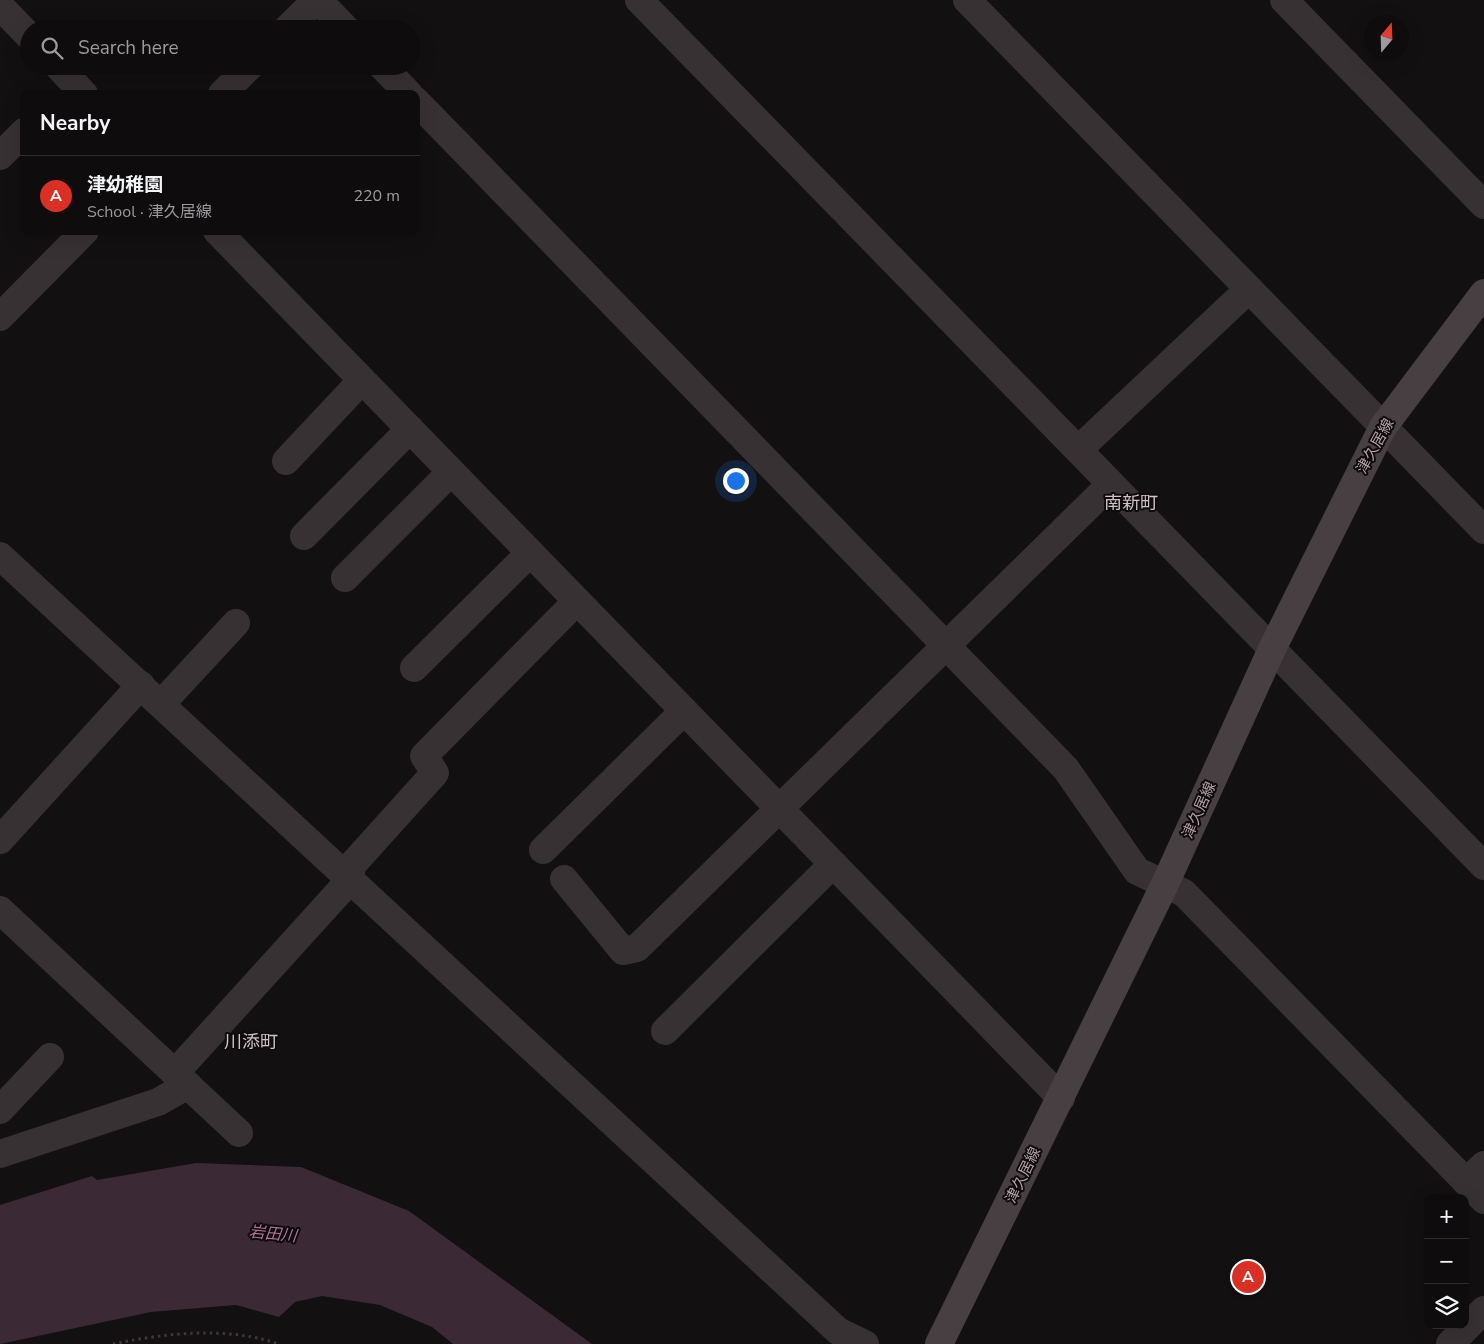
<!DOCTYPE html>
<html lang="en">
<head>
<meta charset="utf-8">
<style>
  :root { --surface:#0e0c0d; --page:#1c1a1b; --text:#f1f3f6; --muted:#9b9b9d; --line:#2e2c2e; --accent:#d93025 }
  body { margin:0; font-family:"Nunito Sans","Noto Sans JP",sans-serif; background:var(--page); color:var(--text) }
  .controls { position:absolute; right:15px; bottom:15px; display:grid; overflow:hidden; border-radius:10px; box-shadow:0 5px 20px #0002 }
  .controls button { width:45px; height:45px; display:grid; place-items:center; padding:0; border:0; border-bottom:1px solid var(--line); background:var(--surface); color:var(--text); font:25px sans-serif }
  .compass { position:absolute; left:1364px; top:15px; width:45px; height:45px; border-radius:50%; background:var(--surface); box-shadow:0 5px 20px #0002; rotate:19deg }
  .you { position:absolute; left:735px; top:480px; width:18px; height:18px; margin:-12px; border:4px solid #fff; border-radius:50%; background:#1a73e8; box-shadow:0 0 0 8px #1a73e833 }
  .badge { display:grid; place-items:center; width:32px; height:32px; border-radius:50%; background:var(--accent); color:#fff; font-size:16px; font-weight:700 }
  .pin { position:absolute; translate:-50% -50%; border:2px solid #fff; box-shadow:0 1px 5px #0006 }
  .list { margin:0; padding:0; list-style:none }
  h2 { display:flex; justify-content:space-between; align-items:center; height:65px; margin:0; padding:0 20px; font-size:21px }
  h2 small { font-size:16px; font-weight:400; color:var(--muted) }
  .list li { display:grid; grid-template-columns:32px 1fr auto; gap:15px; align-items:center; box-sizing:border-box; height:80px; padding:0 20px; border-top:1px solid var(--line) }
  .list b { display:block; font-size:19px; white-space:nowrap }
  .list p { margin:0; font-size:16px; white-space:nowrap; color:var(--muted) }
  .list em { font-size:16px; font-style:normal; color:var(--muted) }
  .icon { flex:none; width:28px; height:28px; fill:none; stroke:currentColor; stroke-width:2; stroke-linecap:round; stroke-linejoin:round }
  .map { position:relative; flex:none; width:1484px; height:1344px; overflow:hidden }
  .search { position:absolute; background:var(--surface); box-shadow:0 5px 20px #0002; left:20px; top:20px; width:400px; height:55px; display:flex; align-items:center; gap:12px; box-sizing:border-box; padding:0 18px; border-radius:28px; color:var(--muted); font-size:19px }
  .panel { position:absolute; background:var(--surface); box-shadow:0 5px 20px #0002; left:20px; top:90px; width:400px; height:145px; border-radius:10px }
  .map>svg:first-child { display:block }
</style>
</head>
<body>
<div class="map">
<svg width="1484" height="1344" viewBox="0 0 1484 1344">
  <rect width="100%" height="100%" fill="#121011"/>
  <path fill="#3c2936" d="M196 1163 301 1167 409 1211 592 1344H453L432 1327 380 1305 322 1296 295 1302 279 1317 236 1305 151 1312 0 1344V1205L92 1176 97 1180Z"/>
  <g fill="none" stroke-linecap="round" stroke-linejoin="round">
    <path stroke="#3f373a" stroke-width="3" stroke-dasharray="2.5 4" stroke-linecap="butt" d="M113 1344C166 1333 226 1326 279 1344"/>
    <g stroke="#383133" stroke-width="28">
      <path d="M318 0 346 29"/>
      <path d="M639 0 1484 866"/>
      <path d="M967 0 1484 530"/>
      <path d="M1284 0 1484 205"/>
      <path d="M0 6 29 36"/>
      <path d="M287 29 316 0"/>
      <path d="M58 66 84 94"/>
      <path d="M382 66 409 94"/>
      <path d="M222 94 250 66"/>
      <path d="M416 101 1066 769 1137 871 1184 893 1484 1200"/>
      <path d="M0 156 24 132"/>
      <path d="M217 231 1061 1098"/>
      <path d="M0 317 85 231"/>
      <path d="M1078 450 1249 289"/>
      <path d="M286 461 362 380"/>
      <path d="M304 536 410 429"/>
      <path d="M0 556 838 1331 865 1344"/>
      <path d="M345 578 451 472"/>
      <path d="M414 668 530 553"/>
      <path d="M161 704 236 623"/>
      <path d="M0 840 141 685"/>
      <path d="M543 850 684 711"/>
      <path d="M564 879 623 951 637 948 1111 484"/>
      <path d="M0 910 239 1133"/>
      <path d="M665 1031 833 864"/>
      <path d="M175 1073 350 880 352 865 435 773 424 756 577 601"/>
      <path d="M0 1110 50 1057"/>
      <path d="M0 1154 158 1102 188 1085"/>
      <path d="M1466 1182 1484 1165"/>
      <path d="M1450 1344 1484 1310"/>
    </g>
    <path stroke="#483f42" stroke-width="28" d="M939 1344 1165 884 1272 649 1383 427 1484 293"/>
  </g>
  <g text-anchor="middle" stroke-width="4" stroke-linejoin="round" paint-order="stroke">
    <g font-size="15" fill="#b5a0a9" stroke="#0d0b0c">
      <text transform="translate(1375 446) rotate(-61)" y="5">津久居線</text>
      <text transform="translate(1199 810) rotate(-66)" y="5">津久居線</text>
      <text transform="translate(1023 1175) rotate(-64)" y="5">津久居線</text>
    </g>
    <g font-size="16" font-style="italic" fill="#b4729e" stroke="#0d0b0c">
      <text transform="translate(273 1233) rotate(6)" y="6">岩田川</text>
    </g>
    <g font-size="18" fill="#d0c1c7" stroke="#0d0b0c">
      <text x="1131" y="509">南新町</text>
      <text x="251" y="1048">川添町</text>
    </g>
  </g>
</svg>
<div class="controls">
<button>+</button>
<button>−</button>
<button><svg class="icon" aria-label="layers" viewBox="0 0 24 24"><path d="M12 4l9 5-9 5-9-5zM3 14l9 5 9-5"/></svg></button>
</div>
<svg class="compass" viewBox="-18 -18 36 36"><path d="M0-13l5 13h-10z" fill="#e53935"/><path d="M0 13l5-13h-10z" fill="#9b9b9d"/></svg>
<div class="you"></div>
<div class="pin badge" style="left:1248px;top:1277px">A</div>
<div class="search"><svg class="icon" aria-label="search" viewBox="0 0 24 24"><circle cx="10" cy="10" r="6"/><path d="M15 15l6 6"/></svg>Search here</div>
<section class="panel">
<h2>Nearby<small></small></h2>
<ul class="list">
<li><span class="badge">A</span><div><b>津幼稚園</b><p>School · 津久居線</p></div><em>220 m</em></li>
</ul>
</section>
</div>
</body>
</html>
